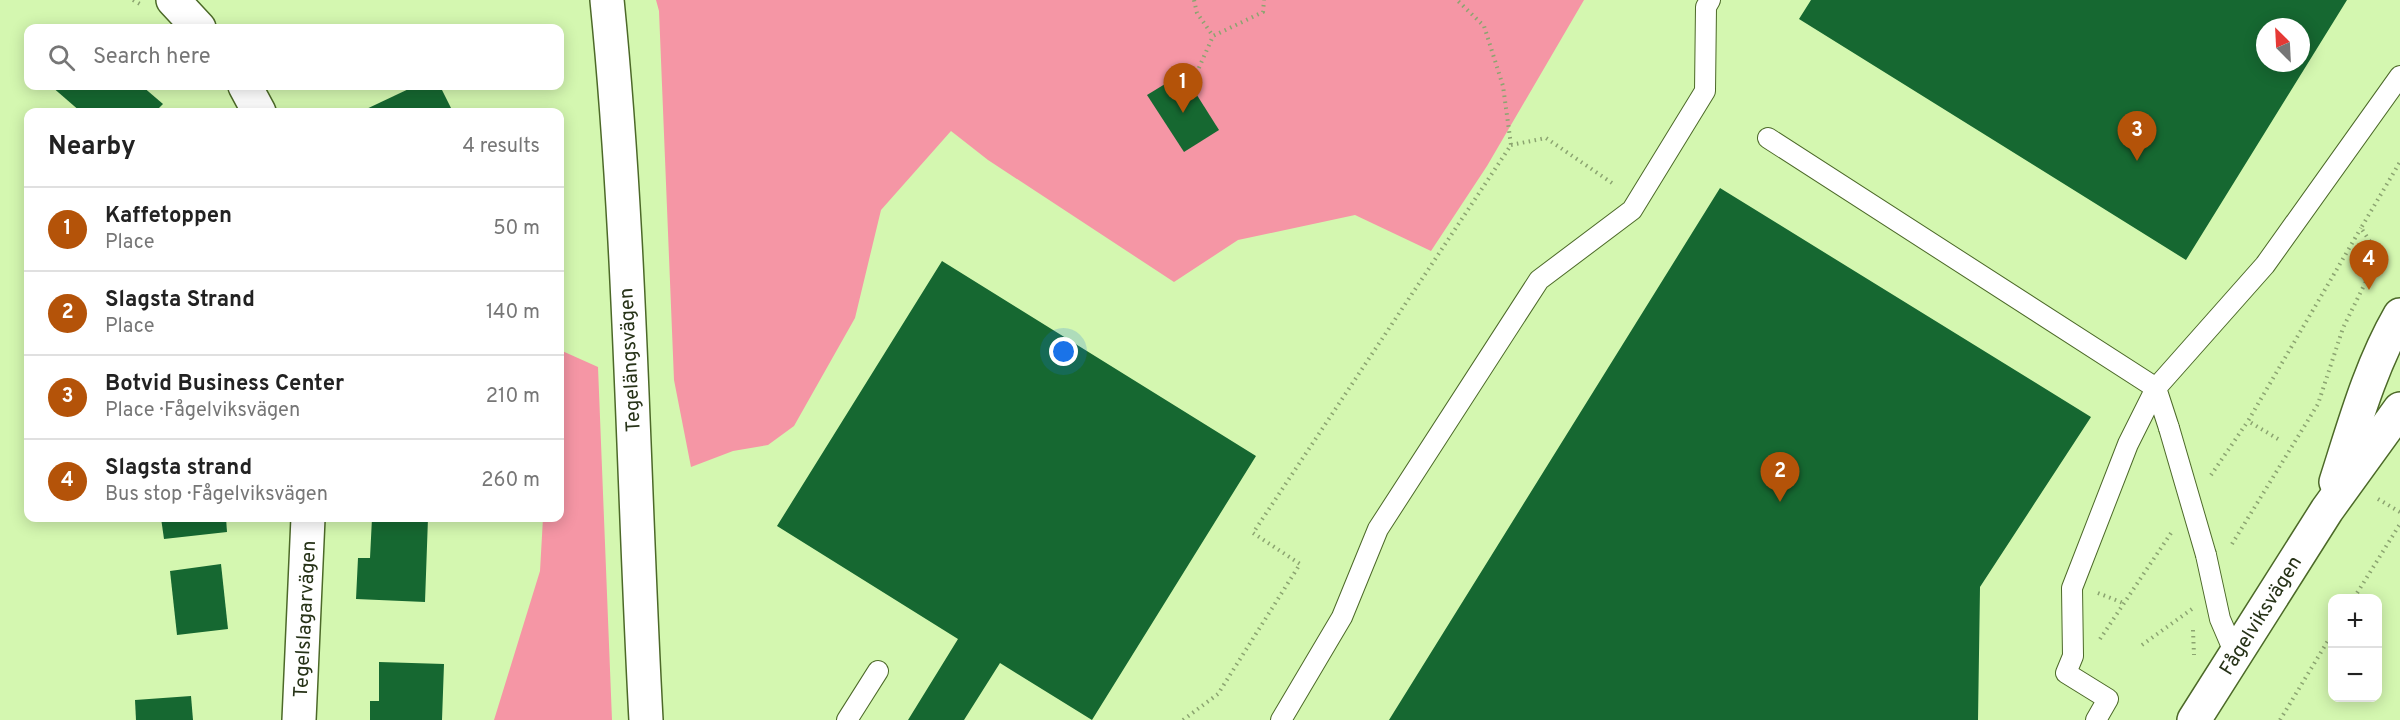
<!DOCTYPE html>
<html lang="en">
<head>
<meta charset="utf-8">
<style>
  :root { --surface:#fff; --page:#f6f6f6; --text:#222; --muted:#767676; --line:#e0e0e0; --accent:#b45309 }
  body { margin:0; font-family:Overpass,sans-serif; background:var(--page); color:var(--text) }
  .controls { position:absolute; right:18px; bottom:18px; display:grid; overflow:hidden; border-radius:12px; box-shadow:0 3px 15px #0003 }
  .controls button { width:54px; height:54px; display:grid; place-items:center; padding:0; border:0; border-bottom:2px solid var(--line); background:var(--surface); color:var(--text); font:30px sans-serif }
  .compass { position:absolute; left:2256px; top:18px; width:54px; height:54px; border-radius:50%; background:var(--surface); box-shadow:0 3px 15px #0003; rotate:336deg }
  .you { position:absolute; left:1064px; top:352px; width:21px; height:21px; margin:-15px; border:4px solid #fff; border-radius:50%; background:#1a73e8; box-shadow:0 0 0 9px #1a73e833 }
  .badge { display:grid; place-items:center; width:39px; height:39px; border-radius:50%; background:var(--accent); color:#fff; font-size:20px; font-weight:700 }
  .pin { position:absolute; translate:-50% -50px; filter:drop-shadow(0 2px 3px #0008) }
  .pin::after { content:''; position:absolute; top:32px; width:21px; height:18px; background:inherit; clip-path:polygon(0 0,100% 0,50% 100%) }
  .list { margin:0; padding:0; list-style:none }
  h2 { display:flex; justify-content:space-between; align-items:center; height:78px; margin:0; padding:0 24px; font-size:26px }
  h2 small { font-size:20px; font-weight:400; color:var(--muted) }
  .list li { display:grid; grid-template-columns:39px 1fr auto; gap:18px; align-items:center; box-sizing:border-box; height:84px; padding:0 24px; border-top:2px solid var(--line) }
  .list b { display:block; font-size:22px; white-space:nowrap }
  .list p { margin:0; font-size:20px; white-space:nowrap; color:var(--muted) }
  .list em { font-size:20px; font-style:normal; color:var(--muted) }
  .icon { flex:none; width:33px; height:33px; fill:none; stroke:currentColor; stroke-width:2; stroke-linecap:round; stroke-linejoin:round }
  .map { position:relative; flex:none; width:2400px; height:720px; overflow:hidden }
  .search { position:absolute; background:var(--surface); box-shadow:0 3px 15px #0003; left:24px; top:24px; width:540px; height:66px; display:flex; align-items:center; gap:15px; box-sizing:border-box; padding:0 21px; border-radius:12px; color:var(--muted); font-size:22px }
  .panel { position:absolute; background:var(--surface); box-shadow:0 3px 15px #0003; left:24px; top:108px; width:540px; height:414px; border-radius:12px }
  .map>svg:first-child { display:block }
</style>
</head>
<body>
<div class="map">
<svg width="2400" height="720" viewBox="0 0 2400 720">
  <rect width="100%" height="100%" fill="#d4f7b0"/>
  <g fill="#f596a5">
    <path d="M656 0H1584L1487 166 1431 251 1355 215 1238 240 1174 282 988 160 951 131 881 210 855 318 794 426 768 445 733 451 691 467 674 380 659 11Z"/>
    <path d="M560 350 598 367 612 720H494L540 571 543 518H560Z"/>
  </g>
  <g fill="#166831" fill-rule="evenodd">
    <path d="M1811 0H2347L2186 260 1799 19ZM2265 27H2301V63H2265Z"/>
    <path d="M1183 73 1219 130 1184 152 1147 95Z"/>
    <path d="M51 86H142L163 104 155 112H81Z"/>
    <path d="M415 86H440L453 112H360Z"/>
    <path d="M1720 188 2091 417 1980 587 1978 720H1389Z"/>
    <path d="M942 261 1256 456 1092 720 1000 663 964 720H908L958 639 777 526Z"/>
    <path d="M161 518H226L227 532 164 539Z"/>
    <path d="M372 518H428L425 602 356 599 358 558H370Z"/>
    <path d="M221 564 228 629 177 635 170 571Z"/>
    <path d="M379 662 444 664 442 720H370V701H379Z"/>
    <path d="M191 696 193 720H136L135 700Z"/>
  </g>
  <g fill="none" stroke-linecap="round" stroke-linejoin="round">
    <defs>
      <g id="service">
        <path d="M1768 138 2156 388 2128 444 2072 588 2073 656 2066 673 2108 699 2096 720"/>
        <path d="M2169 428 2156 388 2265 265 2400 76"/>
        <path d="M2206 555 2220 619 2235 654"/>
        <path d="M847 720 878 671"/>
        <path d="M1281 720 1342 617 1378 529 1539 280 1632 210 1705 91 1706 7 1710 0"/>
      </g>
      <g id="minor">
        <path d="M173 0 199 28"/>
        <path d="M607 0C631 239 633 480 646 720"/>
        <path d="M245 86 259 112"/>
        <path d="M299 720 308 518"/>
      </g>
      <g id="secondary">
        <path d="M2336 482C2354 426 2370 367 2400 315"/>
        <path d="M2194 720 2327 510 2400 409"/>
      </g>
    </defs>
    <use href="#service" stroke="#4c6928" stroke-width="22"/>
    <use href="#minor" stroke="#4c6928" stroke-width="36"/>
    <use href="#secondary" stroke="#4c6928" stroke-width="36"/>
    <g stroke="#8ba470" stroke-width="4" stroke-dasharray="1.5 4.5" stroke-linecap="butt">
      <path d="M133 0 140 4"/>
      <path d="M1194 0 1197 13 1213 36"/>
      <path d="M1194 79 1213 36 1263 12 1264 0"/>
      <path d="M1511 145 1546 138 1615 185"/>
      <path d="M2278 439 2248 421 2361 228"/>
      <path d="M2211 475 2248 421"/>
      <path d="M2378 499 2400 512"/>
      <path d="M2232 544 2318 404 2343 328 2379 255 2361 228 2400 162"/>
      <path d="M2098 593 2123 603"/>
      <path d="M2354 598 2400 524"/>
      <path d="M2193 630 2194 655"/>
      <path d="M2100 639 2171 533"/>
      <path d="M2142 645 2192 609"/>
      <path d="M1183 720 1218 694 1300 564 1253 533 1511 145 1503 86 1484 26 1457 0"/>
      <path d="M2280 720 2332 634"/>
    </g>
    <use href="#service" stroke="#fff" stroke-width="20"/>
    <use href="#minor" stroke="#fff" stroke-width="33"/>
    <use href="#secondary" stroke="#fff" stroke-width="33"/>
    <defs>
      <path id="service-bridge" d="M2169 428 2206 555"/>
    </defs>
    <use href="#service-bridge" stroke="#4c6928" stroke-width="22" stroke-linecap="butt"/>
    <use href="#service-bridge" stroke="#fff" stroke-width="20"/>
  </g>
  <g text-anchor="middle" stroke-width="6" stroke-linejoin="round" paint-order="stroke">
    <g font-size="20" fill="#263217" stroke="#fff">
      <text transform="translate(629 360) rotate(-93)" y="7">Tegelängsvägen</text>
      <text transform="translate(2260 615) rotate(-58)" y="7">Fågelviksvägen</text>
      <text transform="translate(304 619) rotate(-87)" y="7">Tegelslagarvägen</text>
    </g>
  </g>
</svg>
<div class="controls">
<button>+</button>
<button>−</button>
</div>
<svg class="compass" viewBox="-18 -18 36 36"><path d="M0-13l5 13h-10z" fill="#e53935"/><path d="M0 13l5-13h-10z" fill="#767676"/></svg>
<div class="you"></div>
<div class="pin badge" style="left:1183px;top:113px">1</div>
<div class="pin badge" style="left:1780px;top:502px">2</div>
<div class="pin badge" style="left:2137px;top:161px">3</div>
<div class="pin badge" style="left:2369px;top:290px">4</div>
<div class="search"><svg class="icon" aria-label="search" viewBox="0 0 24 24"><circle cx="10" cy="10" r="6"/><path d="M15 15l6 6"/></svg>Search here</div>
<section class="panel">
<h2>Nearby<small>4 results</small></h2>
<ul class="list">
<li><span class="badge">1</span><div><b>Kaffetoppen</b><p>Place</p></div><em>50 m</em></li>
<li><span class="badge">2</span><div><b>Slagsta Strand</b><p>Place</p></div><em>140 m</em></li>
<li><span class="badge">3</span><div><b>Botvid Business Center</b><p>Place · Fågelviksvägen</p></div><em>210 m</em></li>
<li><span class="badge">4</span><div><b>Slagsta strand</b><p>Bus stop · Fågelviksvägen</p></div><em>260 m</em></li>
</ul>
</section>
</div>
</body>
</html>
